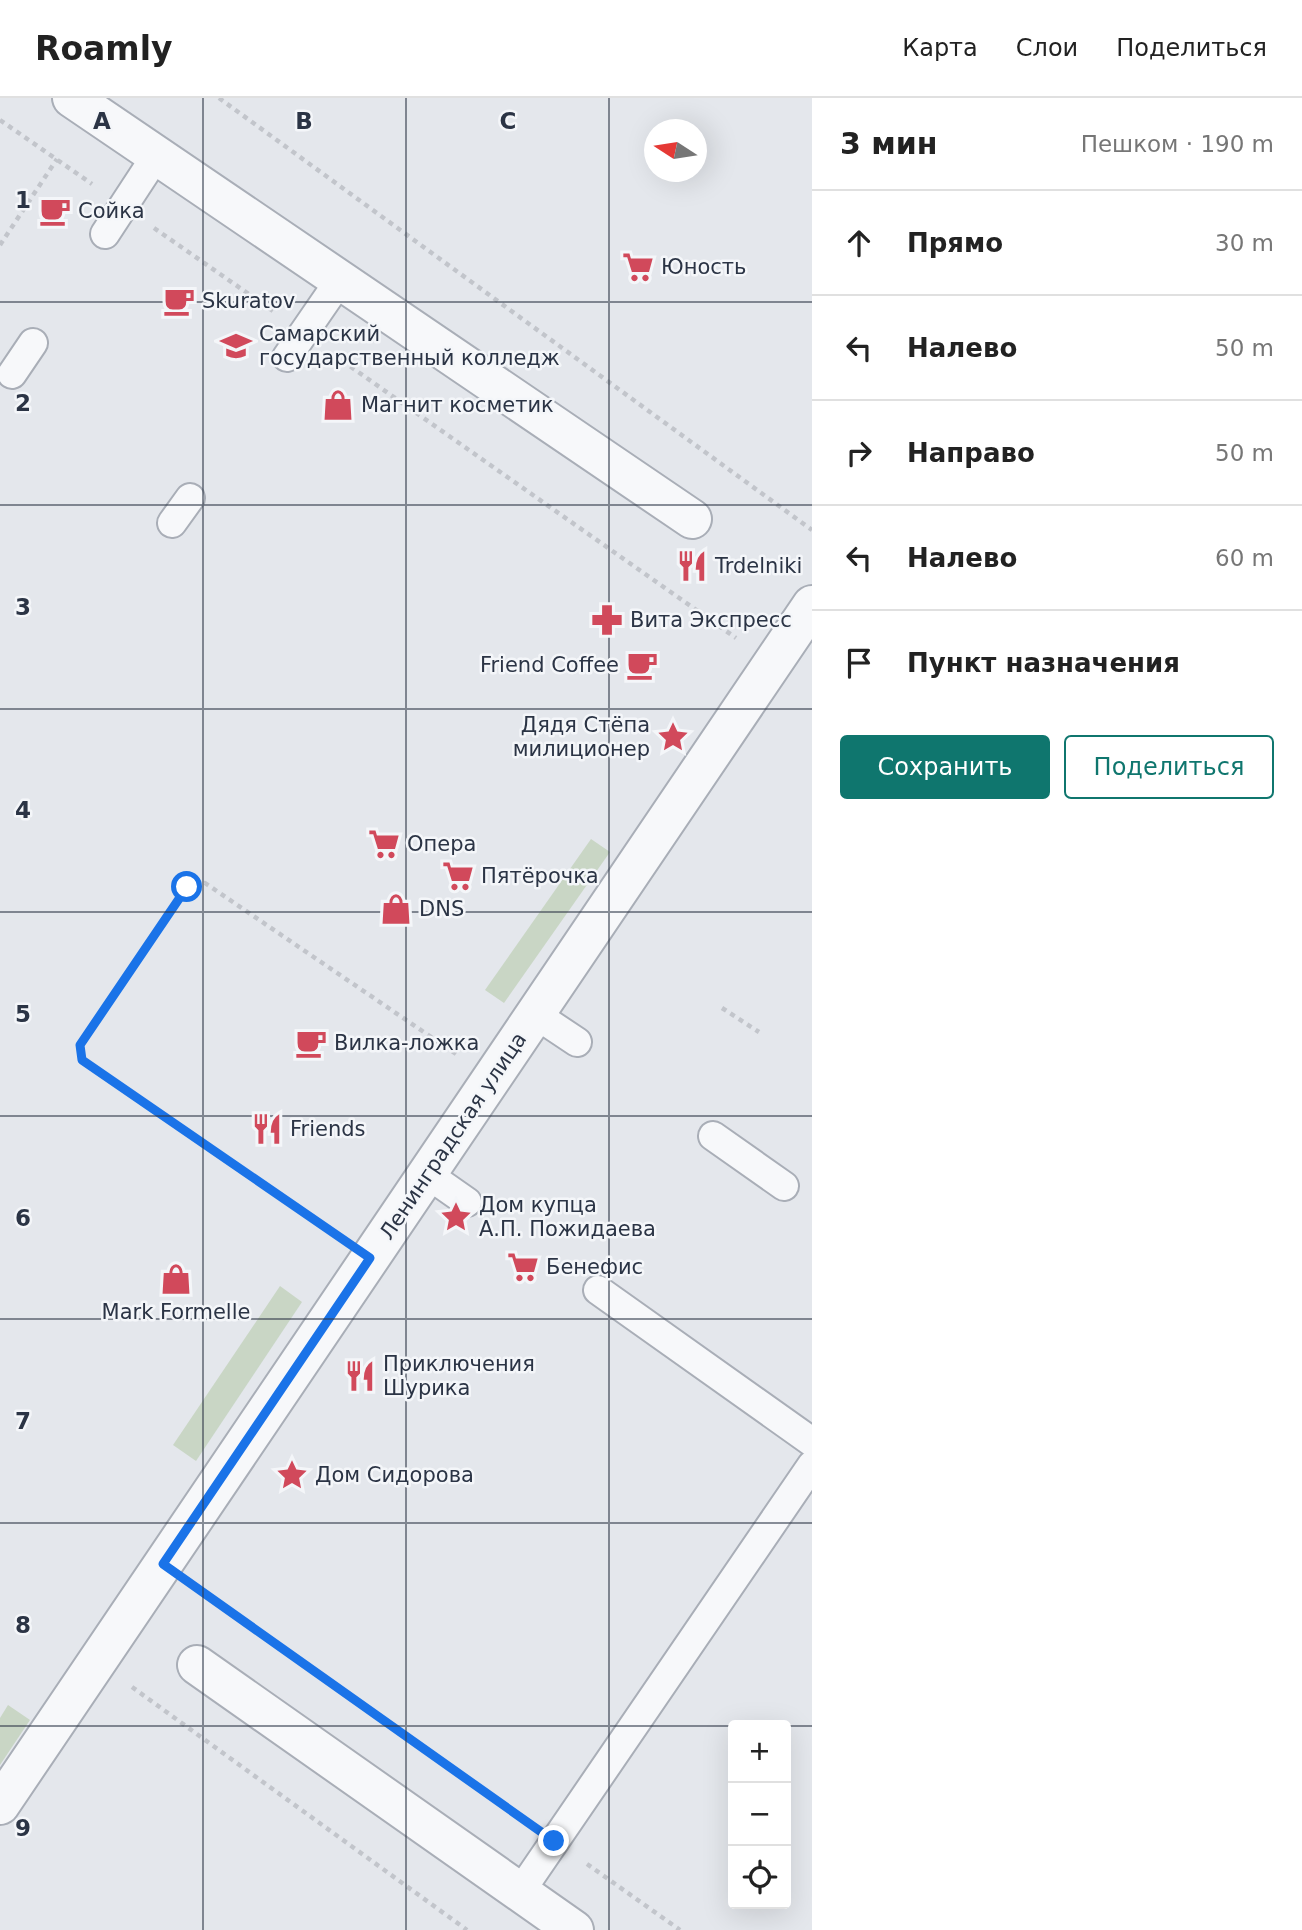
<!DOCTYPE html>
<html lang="ru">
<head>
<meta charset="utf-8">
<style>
  :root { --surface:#fff; --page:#f6f6f6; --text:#222; --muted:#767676; --line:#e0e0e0; --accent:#0f766e }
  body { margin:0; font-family:"DejaVu Sans",sans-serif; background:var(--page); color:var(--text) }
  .controls { position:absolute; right:21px; bottom:21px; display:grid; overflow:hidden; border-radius:7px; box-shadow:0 7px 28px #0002 }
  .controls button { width:63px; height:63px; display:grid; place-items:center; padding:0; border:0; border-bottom:2px solid var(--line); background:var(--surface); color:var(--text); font:35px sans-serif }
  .compass { position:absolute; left:644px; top:21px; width:63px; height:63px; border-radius:50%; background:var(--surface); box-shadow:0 7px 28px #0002; rotate:282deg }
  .stop { position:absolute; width:21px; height:21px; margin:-16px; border:5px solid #1a73e8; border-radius:50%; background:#fff }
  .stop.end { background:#1a73e8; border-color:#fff; box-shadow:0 2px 7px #0008 }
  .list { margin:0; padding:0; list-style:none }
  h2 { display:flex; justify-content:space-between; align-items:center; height:91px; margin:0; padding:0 28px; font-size:30px }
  h2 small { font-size:23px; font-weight:400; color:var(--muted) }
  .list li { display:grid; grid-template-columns:46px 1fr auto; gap:21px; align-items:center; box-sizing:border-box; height:105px; padding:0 28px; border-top:2px solid var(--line) }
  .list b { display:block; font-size:26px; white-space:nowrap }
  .list em { font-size:23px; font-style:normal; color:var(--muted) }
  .actions { display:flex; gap:14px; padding:21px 28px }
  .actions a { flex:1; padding:16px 0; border:2px solid var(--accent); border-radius:7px; text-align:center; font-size:24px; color:var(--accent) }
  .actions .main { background:var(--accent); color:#fff }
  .icon { flex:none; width:38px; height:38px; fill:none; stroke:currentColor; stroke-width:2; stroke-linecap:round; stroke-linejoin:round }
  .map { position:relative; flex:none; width:812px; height:1832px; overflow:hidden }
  header { display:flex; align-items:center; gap:42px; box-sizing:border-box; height:98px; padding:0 35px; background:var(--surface); border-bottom:2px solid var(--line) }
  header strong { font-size:33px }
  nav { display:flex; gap:38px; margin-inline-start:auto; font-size:24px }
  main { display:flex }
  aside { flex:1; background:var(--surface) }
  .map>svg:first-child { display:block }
</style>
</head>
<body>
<header>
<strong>Roamly</strong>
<nav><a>Карта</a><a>Слои</a><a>Поделиться</a></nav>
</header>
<main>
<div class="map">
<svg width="812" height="1832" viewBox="0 0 812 1832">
  <rect width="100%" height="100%" fill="#e4e7ec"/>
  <g fill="#c9d6c5">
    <path d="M591 741 610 754 504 905 485 892Z"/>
    <path d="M280 1188 302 1204 196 1363 173 1347Z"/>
    <path d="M8 1607 30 1622 0 1667V1620Z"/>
  </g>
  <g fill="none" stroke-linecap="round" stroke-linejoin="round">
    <defs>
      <g id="service">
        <path d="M105 136 156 58"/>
        <path d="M287 259 340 182"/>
        <path d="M12 276 33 245"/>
        <path d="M172 425 190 400"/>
        <path d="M535 916 577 944"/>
        <path d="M713 1038 784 1088"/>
        <path d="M427 1076 467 1104"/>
        <path d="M598 1192 812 1344"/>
        <path d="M520 1794 812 1367"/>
      </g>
      <path id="pedestrian" d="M0 1707 812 507"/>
      <g id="minor">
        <path d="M72 0 692 421"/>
        <path d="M197 1567 574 1832"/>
      </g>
    </defs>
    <use href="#service" stroke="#a9aeb7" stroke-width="32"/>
    <use href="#pedestrian" stroke="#a9aeb7" stroke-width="42"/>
    <use href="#minor" stroke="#a9aeb7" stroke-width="42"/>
    <g stroke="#c2c5cb" stroke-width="4.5" stroke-dasharray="5 5" stroke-linecap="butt">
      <path d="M219 0 812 432"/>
      <path d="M0 22 92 86"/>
      <path d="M154 130 273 213"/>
      <path d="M0 147 57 61"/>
      <path d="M334 257 736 540"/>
      <path d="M722 910 759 934"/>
      <path d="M335 1136 83 962 80 947 187 789 205 785 456 956"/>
      <path d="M198 1491 522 1721"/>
      <path d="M132 1589 467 1832"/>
      <path d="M587 1766 680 1832"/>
    </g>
    <use href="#service" stroke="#f7f8fa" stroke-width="28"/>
    <use href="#pedestrian" stroke="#f7f8fa" stroke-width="38"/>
    <use href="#minor" stroke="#f7f8fa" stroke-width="38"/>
  </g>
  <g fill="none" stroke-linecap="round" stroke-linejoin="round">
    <path stroke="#1a73e8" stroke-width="9" d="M187 789 80 947 82 962 370 1160 163 1466 554 1743"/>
  </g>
  <path fill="none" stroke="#2b3445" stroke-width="2" stroke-opacity="0.55" d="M203 0V1832M406 0V1832M609 0V1832M0 204H812M0 407H812M0 611H812M0 814H812M0 1018H812M0 1221H812M0 1425H812M0 1628H733M786 1628H812"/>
  <defs>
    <symbol id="cafe-bare" viewBox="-9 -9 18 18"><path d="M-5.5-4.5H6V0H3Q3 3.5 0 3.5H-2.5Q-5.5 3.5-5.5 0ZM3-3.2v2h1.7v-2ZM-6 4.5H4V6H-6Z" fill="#d1495b" stroke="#f4f6f9" stroke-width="2.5" paint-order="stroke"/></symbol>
    <symbol id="supermarket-bare" viewBox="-9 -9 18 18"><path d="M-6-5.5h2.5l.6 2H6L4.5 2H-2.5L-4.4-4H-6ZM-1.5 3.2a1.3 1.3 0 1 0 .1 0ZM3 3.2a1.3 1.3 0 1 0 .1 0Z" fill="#d1495b" stroke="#f4f6f9" stroke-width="2.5" paint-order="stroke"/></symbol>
    <symbol id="university-bare" viewBox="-9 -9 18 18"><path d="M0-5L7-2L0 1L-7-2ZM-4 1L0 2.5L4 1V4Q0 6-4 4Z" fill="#d1495b" stroke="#f4f6f9" stroke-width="2.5" paint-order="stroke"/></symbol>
    <symbol id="shop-bare" viewBox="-9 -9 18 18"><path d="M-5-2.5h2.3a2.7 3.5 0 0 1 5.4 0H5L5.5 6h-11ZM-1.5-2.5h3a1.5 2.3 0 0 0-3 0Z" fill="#d1495b" stroke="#f4f6f9" stroke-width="2.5" paint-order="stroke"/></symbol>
    <symbol id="restaurant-bare" viewBox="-9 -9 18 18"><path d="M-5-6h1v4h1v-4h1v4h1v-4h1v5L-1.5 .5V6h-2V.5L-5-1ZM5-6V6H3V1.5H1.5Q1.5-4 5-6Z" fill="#d1495b" stroke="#f4f6f9" stroke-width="2.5" paint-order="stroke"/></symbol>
    <symbol id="pharmacy-bare" viewBox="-9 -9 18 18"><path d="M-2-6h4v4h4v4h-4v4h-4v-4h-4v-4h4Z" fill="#d1495b" stroke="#f4f6f9" stroke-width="2.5" paint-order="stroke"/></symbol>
    <symbol id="sight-bare" viewBox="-9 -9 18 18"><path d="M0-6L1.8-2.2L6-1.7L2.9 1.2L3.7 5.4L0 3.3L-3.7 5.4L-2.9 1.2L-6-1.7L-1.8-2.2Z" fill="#d1495b" stroke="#f4f6f9" stroke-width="2.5" paint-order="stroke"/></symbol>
  </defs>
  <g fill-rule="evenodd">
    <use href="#cafe-bare" x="33" y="91" width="44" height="44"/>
    <use href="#supermarket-bare" x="616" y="147" width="44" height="44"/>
    <use href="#cafe-bare" x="157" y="181" width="44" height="44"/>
    <use href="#university-bare" x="214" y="226" width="44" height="44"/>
    <use href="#shop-bare" x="316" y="285" width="44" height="44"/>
    <use href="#restaurant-bare" x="670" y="446" width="44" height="44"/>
    <use href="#pharmacy-bare" x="585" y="500" width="44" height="44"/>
    <use href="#cafe-bare" x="620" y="545" width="44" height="44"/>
    <use href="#sight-bare" x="651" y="617" width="44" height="44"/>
    <use href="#supermarket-bare" x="362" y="724" width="44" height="44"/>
    <use href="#supermarket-bare" x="436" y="756" width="44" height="44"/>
    <use href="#shop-bare" x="374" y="789" width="44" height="44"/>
    <use href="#cafe-bare" x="289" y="923" width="44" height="44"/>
    <use href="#restaurant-bare" x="245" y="1009" width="44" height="44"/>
    <use href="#sight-bare" x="434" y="1097" width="44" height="44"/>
    <use href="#supermarket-bare" x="501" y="1147" width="44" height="44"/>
    <use href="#shop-bare" x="154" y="1159" width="44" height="44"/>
    <use href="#restaurant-bare" x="338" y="1256" width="44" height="44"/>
    <use href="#sight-bare" x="270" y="1355" width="44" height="44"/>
  </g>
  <g text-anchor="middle" stroke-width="5" stroke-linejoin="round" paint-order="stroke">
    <g font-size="21" fill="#2b3445" stroke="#f4f6f9" text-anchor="start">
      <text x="78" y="120">Сойка</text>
      <text x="661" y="176">Юность</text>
      <text x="202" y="210">Skuratov</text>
      <text x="259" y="243">Самарский<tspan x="259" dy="24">государственный колледж</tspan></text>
      <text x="361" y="314">Магнит косметик</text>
      <text x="715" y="475">Trdelniki</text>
      <text x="630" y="529">Вита Экспресс</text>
      <text x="619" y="574" text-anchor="end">Friend Coffee</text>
      <text x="650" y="634" text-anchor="end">Дядя Стёпа<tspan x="650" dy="24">милиционер</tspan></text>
      <text x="407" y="753">Опера</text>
      <text x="481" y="785">Пятёрочка</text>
      <text x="419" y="818">DNS</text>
      <text x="334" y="952">Вилка-ложка</text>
      <text x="290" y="1038">Friends</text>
      <text x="479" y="1114">Дом купца<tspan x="479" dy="24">А.П. Пожидаева</tspan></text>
      <text x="546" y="1176">Бенефис</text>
      <text x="176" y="1221" text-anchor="middle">Mark Formelle</text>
      <text x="383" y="1273">Приключения<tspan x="383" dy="24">Шурика</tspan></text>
      <text x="315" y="1384">Дом Сидорова</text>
    </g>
    <g font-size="21" fill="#2b3445" stroke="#f4f6f9">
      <text transform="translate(453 1038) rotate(-56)" y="7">Ленинградская улица</text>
    </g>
  </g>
  <g font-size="23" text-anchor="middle" font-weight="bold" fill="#2b3445" stroke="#f4f6f9" stroke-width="5" stroke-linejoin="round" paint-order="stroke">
    <text x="102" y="31">A</text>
    <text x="304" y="31">B</text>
    <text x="508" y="31">C</text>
    <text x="23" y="110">1</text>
    <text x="23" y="313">2</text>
    <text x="23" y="517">3</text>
    <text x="23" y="720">4</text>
    <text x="23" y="924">5</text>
    <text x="23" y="1128">6</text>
    <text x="23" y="1331">7</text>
    <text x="23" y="1535">8</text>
    <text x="23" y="1738">9</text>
  </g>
</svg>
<div class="controls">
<button>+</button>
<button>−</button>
<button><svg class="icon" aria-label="locate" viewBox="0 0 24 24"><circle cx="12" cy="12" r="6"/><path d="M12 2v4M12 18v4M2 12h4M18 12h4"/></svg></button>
</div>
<svg class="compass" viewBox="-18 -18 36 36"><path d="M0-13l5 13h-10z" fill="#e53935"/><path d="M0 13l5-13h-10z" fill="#767676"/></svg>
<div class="stop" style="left:187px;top:789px"></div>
<div class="stop end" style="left:554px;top:1743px"></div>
</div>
<aside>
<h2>3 мин<small>Пешком · 190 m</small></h2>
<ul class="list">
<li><svg class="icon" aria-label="ahead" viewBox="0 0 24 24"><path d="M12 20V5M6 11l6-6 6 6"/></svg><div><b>Прямо</b></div><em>30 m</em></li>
<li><svg class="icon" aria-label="left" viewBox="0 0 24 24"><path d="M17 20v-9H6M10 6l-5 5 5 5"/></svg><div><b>Налево</b></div><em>50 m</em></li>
<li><svg class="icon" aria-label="right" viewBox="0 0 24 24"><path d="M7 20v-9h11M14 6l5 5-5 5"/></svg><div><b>Направо</b></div><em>50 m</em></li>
<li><svg class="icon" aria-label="left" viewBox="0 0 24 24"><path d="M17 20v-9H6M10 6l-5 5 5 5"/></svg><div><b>Налево</b></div><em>60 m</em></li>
<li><svg class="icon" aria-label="arrive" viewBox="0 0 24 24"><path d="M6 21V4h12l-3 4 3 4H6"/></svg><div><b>Пункт назначения</b></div></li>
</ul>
<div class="actions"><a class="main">Сохранить</a><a>Поделиться</a></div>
</aside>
</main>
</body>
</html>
